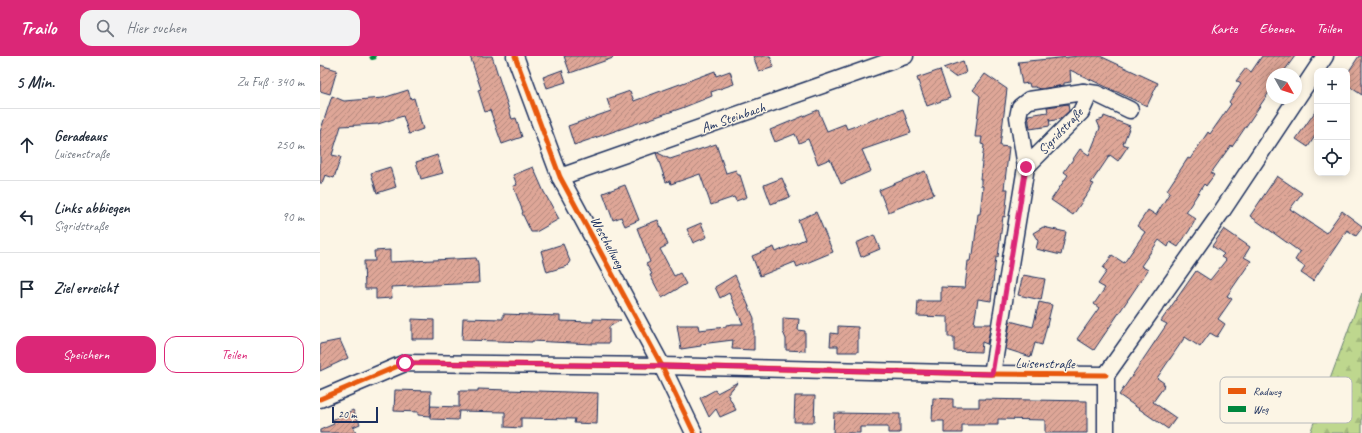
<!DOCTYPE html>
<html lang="de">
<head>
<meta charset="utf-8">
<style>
  :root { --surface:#fff; --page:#f2f2f3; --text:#1f2937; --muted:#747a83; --line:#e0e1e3; --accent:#db2777 }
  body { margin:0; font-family:Caveat,sans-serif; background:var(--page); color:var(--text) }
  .controls { position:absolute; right:12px; top:12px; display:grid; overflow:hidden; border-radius:8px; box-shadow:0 2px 10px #0003 }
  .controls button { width:36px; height:36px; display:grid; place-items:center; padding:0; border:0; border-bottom:1px solid var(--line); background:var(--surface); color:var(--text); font:20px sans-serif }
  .compass { position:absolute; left:946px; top:12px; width:36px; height:36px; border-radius:50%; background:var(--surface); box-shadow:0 2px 10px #0003; rotate:129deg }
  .scale { position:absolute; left:12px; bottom:10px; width:46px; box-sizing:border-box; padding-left:4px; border:2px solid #1b2f5e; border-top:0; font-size:11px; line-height:14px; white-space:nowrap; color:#1b2f5e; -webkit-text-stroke:3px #fcf5e5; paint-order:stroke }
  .stop { position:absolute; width:12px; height:12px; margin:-9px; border:3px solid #db2777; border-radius:50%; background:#fff }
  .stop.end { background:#db2777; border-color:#fff; box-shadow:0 1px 4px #0008 }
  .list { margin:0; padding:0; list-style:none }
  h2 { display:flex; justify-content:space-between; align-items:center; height:52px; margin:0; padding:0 16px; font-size:17px }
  h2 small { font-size:13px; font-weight:400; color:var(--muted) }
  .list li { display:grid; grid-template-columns:26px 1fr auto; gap:12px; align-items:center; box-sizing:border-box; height:72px; padding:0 16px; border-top:1px solid var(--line) }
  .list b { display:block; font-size:15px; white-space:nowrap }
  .list p { margin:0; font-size:13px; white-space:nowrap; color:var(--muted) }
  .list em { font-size:13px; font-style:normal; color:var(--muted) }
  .actions { display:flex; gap:8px; padding:12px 16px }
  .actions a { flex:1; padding:9px 0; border:1px solid var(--accent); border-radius:12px; text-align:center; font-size:14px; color:var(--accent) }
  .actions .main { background:var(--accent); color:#fff }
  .icon { flex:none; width:22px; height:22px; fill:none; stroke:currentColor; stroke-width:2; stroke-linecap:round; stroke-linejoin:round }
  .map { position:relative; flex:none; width:1042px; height:377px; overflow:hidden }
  header { display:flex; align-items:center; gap:24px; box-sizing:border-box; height:56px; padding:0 20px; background:var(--accent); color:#fff }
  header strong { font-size:19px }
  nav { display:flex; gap:22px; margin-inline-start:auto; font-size:14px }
  .search { width:280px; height:36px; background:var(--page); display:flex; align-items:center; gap:10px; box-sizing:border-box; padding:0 14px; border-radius:12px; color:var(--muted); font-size:15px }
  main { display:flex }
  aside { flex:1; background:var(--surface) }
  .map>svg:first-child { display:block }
</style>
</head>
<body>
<header>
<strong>Trailo</strong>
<div class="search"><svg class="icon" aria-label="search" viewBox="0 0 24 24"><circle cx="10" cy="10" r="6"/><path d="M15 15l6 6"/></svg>Hier suchen</div>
<nav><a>Karte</a><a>Ebenen</a><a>Teilen</a></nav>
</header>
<main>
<aside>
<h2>5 Min.<small>Zu Fuß · 340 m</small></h2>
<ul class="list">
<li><svg class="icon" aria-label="ahead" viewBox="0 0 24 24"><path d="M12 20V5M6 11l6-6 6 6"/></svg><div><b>Geradeaus</b><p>Luisenstraße</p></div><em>250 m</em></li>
<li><svg class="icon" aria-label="left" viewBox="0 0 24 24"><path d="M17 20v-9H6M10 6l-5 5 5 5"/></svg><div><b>Links abbiegen</b><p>Sigridstraße</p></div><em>90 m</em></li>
<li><svg class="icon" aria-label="arrive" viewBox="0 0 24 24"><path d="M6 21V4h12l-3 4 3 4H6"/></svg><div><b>Ziel erreicht</b></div></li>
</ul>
<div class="actions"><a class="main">Speichern</a><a>Teilen</a></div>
</aside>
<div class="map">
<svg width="1042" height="377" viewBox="0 0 1042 377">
  <defs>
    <pattern id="forest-firs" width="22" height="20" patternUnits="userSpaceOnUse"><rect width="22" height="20" fill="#bed78e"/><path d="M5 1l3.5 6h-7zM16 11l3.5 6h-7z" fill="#a3b97d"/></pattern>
    <pattern id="building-hatch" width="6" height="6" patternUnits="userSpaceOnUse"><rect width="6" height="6" fill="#dea697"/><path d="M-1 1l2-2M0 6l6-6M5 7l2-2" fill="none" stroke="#b3887e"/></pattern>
  </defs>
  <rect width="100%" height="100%" fill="#fcf5e5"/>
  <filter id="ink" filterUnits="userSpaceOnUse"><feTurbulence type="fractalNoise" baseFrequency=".025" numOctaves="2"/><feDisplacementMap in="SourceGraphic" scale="8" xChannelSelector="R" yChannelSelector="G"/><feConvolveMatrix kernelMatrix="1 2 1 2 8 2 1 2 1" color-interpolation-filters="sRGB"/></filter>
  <g filter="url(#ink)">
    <path fill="url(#forest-firs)" stroke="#6c8376" d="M1042 237V377H990Z"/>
    <g fill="url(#building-hatch)" stroke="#1b2f5e">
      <path d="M150 0H172L192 63 196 62 202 81 182 88 170 54 165 56 158 34 161 33Z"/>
      <path d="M244 0H292L293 2 250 17Z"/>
      <path d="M433 0H450L454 11 439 16Z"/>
      <path d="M759 0H780L838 27 827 50 750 14 751 26 744 27V29L721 33 715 31H710L709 27 702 28 698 6Z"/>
      <path d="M942 0H975L962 18H952V32L912 91 911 89 891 117 894 119 886 130 884 128 866 156 876 163 869 175 858 191 850 186 848 191 839 184 821 210 828 214 774 294 757 283 779 252 774 248 785 232 778 228 787 215 783 212 792 199 804 207 825 176 817 170 828 154 836 159 850 136 847 134 868 102 870 103 888 76 890 78 911 48 909 46 921 28 916 25 926 12 931 16Z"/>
      <path d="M1039 0H1042V39L1027 29V18Z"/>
      <path d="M643 5 646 17 635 21 623 12Z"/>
      <path d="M0 9 17 14 10 38 0 35Z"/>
      <path d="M242 14 246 26 227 32 223 21Z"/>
      <path d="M620 14 630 42 607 50 597 22Z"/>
      <path d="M395 15 396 20 410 15 414 28 391 36 392 40 362 52 254 89 248 70 291 55 287 43 310 35 314 45Z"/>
      <path d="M665 18 687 33 680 90 689 91 684 133H688L685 161 683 160 678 201H676L671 245 658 243 654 268H671L667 288 662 286 661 296 634 295V281H628V261L597 260 598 245H621V231L645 232 648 205H650L651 199H653L658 158H660L663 130H661V123H660L664 89 661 88 662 81H655L660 40 653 34Z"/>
      <path d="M88 34 91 43 94 42 103 73 89 78 83 60 58 68 21 70 12 99 21 101 14 122 5 119 2 127H0V76L12 40 24 45 63 42Z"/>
      <path d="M748 48 749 55 740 63 730 65 729 62 730 70 710 73 708 59 728 56 727 51Z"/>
      <path d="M583 53 591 77 542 94 551 115 521 128 510 103 498 108 488 83 479 87 475 78 455 86 450 74 498 54 507 75 525 68 527 73Z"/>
      <path d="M997 53V77L988 91 976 83Z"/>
      <path d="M784 60 810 70 803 88 808 90 798 105 790 99 771 127 774 128 753 159 731 144 748 119 744 116 760 93 769 99 780 72 777 65 783 63Z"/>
      <path d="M396 88 406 117 416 114 418 119H420L427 141 416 145 414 141 391 149 380 118 351 128 350 125 346 126 336 97H338L350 103Z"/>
      <path d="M117 99 123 117 101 123 96 106Z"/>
      <path d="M70 111 76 131 57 137 51 117Z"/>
      <path d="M213 111 224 136 239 163 216 176H211L202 157 203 156 193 130 197 129 193 119Z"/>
      <path d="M605 115 614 138 568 156 559 134Z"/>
      <path d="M957 120 982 137 970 153 1006 177 1022 155 1042 170V172L1036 180 1027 174 993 225 981 217 985 211 975 204 980 196 930 160Z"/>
      <path d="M462 122 470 141 451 148 444 129Z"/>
      <path d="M305 129 319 164 305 170 301 161 293 164 283 137Z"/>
      <path d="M496 156 513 196 477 211 475 206 440 220 432 200 454 191 456 196 485 183 478 164Z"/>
      <path d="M338 164 348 189 340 193 354 220 360 217 366 228 342 242 330 219 332 218 326 208 330 206 317 172Z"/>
      <path d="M381 167 387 181 373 187 367 173Z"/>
      <path d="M723 171 746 176 741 199 716 193 718 185 713 177Z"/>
      <path d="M904 173 930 191 924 201 931 205 907 240 912 243 898 263 905 268 897 281 890 277 880 291 865 281 837 322 844 327 843 332 833 346 856 362 848 373 799 339 847 268 841 265 876 215 890 224 906 204 901 201 904 198 892 190Z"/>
      <path d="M554 179 560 193 541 201 536 187Z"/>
      <path d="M243 188 250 205 247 210 227 216 221 195Z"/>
      <path d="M70 194V206L156 202 158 207 159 227 71 231 72 242 56 243V233H45L44 205H55L54 195Z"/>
      <path d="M415 219 434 262V294L412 293 413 284 381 288V290L361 293 357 269H378L379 274 406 271V269L412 268H423L409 237 400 242 395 231Z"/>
      <path d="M703 219 725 223 721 244 698 239Z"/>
      <path d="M719 246 732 249 722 289 715 287 711 301 686 293 690 265 713 271Z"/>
      <path d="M183 258 240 260V265L273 266V263L301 264 289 271V287H272V288L212 285V286L142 284 143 262 183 263Z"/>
      <path d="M463 262 479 263 478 274 485 275V295L466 294V283L463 276Z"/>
      <path d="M92 263 114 264V283H92Z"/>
      <path d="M518 270 538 271V296H518V290H510L511 277 518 278Z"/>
      <path d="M20 284 28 302 0 315V288Z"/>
      <path d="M418 326 407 339H408L416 354 400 361 396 353 389 361 380 342 395 334 397 337Z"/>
      <path d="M158 333 278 337 277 368 254 367 255 363 201 362V372L185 371V356L139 355 138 364 110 363V350L139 351V335H158Z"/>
      <path d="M75 334 111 335 110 360 98 359V356L74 355Z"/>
      <path d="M475 340H495L494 366H474Z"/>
      <path d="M613 342 633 343V351H659V343L767 345V377H725V364L678 363V369H642V377H624V365H612Z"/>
      <path d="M33 354 40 368 33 371 36 377H0V374L14 368 12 364Z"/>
      <path d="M514 357 580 358V377H568V371H540V377H513Z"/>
    </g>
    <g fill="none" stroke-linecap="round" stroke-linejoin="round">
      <defs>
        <g id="minor">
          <path d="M195 0 240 121 342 310 374 377"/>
          <path d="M763 36 777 38 810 54"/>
          <path d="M240 121 585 0"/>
          <path d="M672 318 706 111 761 56 766 45 763 36 709 44 700 51 698 61 706 111"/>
          <path d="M786 319 900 158 1005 0"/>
          <path d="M786 319V377"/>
          <path d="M0 343 85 307 342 310 672 318 786 319"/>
        </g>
      </defs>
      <use href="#minor" stroke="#1b2f5e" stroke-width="19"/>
      <use href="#minor" stroke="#fcf5e5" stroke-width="16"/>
      <path stroke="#00873e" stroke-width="4" stroke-dasharray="8 4" stroke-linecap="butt" d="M51 0 52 2 56 1"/>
      <defs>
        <g id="cycleway">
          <path d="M195 0 240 121 342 310 374 377"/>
          <path d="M0 343 85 307 342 310 672 318 786 319"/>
        </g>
      </defs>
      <use href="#cycleway" stroke="#fcf5e5" stroke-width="8"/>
      <use href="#cycleway" stroke="#e8590c" stroke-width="5"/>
    </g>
  </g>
  <g fill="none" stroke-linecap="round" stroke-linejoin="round" filter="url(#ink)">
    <path stroke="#db2777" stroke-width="5" d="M85 307 342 310 672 318 706 111"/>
  </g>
  <g text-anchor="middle" stroke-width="3" stroke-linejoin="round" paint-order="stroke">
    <g font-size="14" fill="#1b2f5e" stroke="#fcf5e5">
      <text transform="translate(413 61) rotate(-19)" y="5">Am Steinbach</text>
      <text transform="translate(740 75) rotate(-47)" y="5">Sigridstraße</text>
      <text transform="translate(288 186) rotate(62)" y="5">Westhellweg</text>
      <text transform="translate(725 307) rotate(1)" y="5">Luisenstraße</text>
    </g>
  </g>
  <rect x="900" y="321" width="132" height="46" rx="6" fill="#fcf5e5" stroke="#b8babc" stroke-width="1"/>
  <rect x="908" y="332" width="18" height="6" fill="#e8590c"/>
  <rect x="908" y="350" width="18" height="6" fill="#00873e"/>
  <g font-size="11" fill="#1b2f5e">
    <text x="933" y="339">Radweg</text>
    <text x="933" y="357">Weg</text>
  </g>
</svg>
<div class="controls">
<button>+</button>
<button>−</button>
<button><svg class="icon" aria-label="locate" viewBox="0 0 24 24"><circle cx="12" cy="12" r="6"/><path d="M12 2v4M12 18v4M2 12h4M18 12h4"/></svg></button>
</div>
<svg class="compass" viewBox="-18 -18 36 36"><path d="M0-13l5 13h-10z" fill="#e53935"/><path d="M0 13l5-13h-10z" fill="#747a83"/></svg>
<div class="scale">20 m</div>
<div class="stop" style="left:85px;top:307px"></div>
<div class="stop end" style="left:706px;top:111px"></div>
</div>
</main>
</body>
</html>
